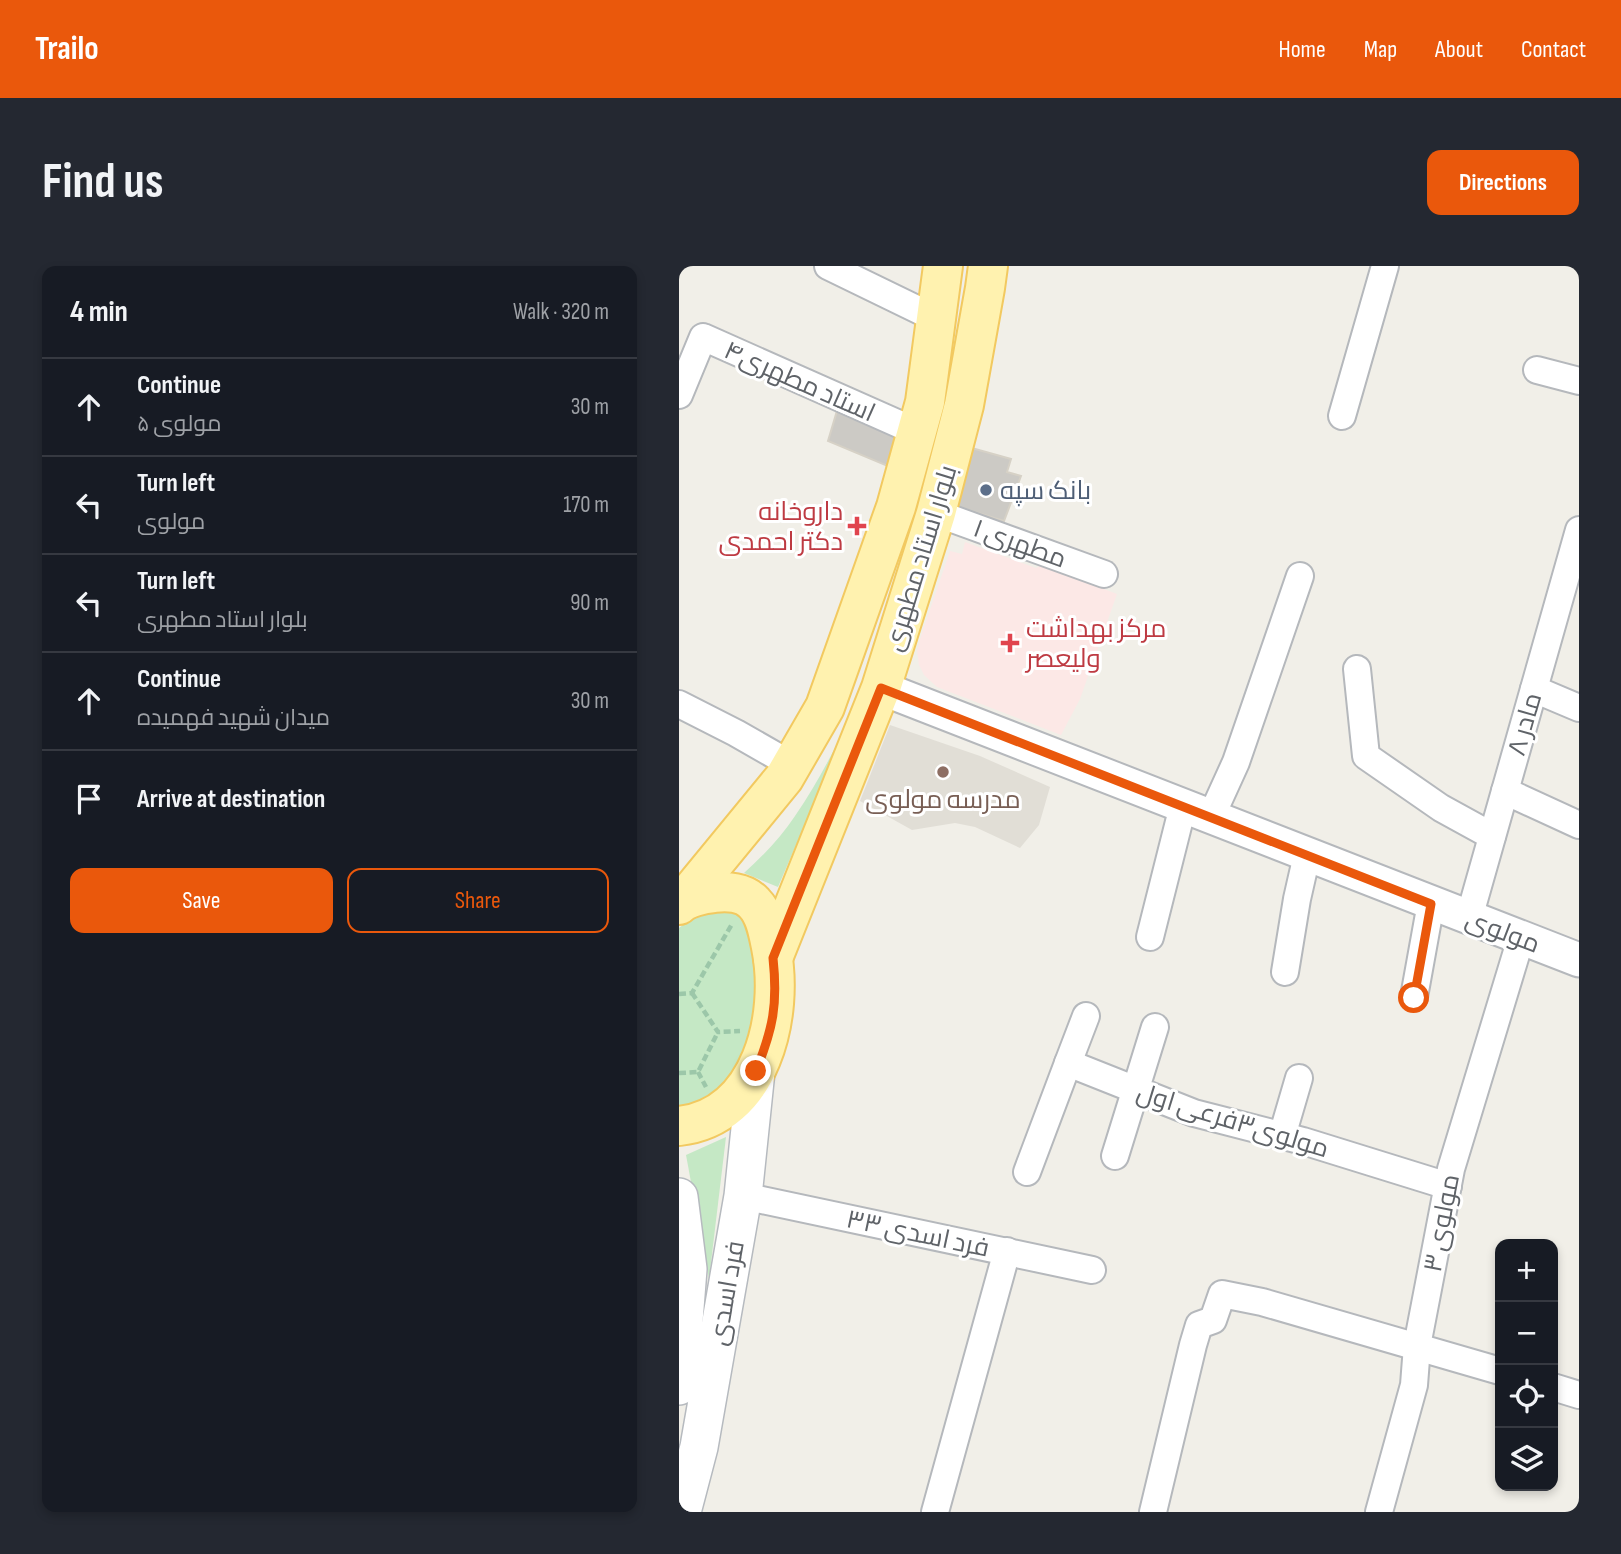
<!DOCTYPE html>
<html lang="en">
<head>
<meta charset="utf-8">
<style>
  :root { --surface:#171b24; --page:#242831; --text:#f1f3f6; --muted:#9ea1a6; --line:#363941; --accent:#ea580c }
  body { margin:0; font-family:"Sofia Sans Condensed",Cairo,sans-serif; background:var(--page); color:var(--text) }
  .controls { position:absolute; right:21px; bottom:21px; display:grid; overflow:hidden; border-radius:14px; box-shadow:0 4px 10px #0003 }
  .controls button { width:63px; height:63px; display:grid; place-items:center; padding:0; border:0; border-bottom:2px solid var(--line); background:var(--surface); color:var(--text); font:35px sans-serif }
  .stop { position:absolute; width:21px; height:21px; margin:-16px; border:5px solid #ea580c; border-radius:50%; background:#fff }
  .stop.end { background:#ea580c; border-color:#fff; box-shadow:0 2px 7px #0008 }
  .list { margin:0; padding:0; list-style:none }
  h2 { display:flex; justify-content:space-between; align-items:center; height:91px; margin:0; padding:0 28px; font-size:30px }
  h2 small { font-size:23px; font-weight:400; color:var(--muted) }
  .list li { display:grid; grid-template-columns:46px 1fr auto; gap:21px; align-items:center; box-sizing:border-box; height:98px; padding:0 28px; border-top:2px solid var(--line) }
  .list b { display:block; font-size:26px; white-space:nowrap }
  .list p { margin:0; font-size:23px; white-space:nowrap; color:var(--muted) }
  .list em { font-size:23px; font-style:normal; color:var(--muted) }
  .actions { display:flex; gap:14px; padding:21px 28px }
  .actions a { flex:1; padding:16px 0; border:2px solid var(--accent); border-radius:14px; text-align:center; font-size:24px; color:var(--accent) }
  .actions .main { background:var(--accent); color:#fff }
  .icon { flex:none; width:38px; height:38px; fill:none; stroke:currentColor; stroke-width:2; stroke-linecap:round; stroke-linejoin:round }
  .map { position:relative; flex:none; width:900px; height:1246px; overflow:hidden; border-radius:14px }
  header { display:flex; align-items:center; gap:42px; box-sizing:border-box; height:98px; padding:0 35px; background:var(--accent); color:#fff }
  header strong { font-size:33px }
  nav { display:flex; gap:38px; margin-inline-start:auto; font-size:24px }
  .intro { display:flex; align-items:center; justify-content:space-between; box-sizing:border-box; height:168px; padding:0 42px }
  h1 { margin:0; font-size:49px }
  .button { padding:18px 32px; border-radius:14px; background:var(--accent); color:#fff; font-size:24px; font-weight:700 }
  main { display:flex; gap:42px; padding:0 42px }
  aside { flex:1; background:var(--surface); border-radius:14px; box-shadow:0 4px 10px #0003 }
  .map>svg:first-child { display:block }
</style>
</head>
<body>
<header>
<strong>Trailo</strong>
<nav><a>Home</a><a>Map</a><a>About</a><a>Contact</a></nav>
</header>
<div class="intro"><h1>Find us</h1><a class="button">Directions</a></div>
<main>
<aside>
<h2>4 min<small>Walk · 320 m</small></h2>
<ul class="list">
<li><svg class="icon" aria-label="ahead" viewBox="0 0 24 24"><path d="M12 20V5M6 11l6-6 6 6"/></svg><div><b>Continue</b><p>مولوی ۵</p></div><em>30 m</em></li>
<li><svg class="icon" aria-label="left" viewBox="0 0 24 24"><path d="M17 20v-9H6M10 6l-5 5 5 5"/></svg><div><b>Turn left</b><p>مولوی</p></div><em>170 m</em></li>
<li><svg class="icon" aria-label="left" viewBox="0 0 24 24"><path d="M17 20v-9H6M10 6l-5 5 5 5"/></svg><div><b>Turn left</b><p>بلوار استاد مطهری</p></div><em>90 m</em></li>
<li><svg class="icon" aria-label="ahead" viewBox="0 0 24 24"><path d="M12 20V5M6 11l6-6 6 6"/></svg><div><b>Continue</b><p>میدان شهید فهمیده</p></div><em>30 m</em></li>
<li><svg class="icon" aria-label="arrive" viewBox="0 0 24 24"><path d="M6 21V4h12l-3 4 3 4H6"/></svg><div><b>Arrive at destination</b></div></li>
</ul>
<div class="actions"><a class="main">Save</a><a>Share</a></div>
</aside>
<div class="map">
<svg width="900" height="1246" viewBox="0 0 900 1246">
  <rect width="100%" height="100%" fill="#f1efe8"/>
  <path fill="#e1ded6" d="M211 459 301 490 371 521 360 559 341 582 296 561 276 557 233 564 181 535Z"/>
  <path fill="#fce8e6" d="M286 276 357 302 362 299 438 328 401 433 382 469 258 421 245 409 240 399 238 385 242 370 271 285 283 288Z"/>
  <g fill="#c5e8c5">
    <path d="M174 446 99 621 65 607C84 590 102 571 116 550 139 517 156 482 174 446Z"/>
    <path d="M22 645 60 646 74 671 82 711 66 788 39 828 17 838 0 840V662Z"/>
    <path d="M47 871 30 1013 7 889Z"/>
  </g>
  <g fill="#cccac5" stroke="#d6d1c6" stroke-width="2">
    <path d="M160 138 222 162 211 201 149 175Z"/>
    <path d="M289 181 332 193 328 206 342 210 325 255 273 239Z"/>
  </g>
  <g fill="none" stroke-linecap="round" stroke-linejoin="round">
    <defs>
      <g id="minor">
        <path d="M149 0 258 53"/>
        <path d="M858 104 900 115"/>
        <path d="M0 129 24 71 238 166"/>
        <path d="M663 150 706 0"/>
        <path d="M257 247 425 308"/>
        <path d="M678 403 687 490 762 542 813 570"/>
        <path d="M855 423 900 442"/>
        <path d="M0 438 57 467 113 499"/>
        <path d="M826 525 900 559"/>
        <path d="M532 551 557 496 621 310"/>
        <path d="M790 652 900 264"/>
        <path d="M471 671 504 540"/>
        <path d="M606 706 618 633 628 589"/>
        <path d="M735 731 752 637"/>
        <path d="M407 750 389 797 515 847 624 875 769 920"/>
        <path d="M603 870 620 812"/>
        <path d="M436 890 476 761"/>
        <path d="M348 906 389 797"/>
        <path d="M64 930 413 1004"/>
        <path d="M874 1121 900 1129"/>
        <path d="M256 1246 328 985"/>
        <path d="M474 1246 514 1079 520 1059 534 1054 543 1028 583 1036 821 1105"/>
        <path d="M700 1246 735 1119 738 1080 772 903 842 672"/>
      </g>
      <path id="tertiary" d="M202 422 900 694"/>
      <g id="secondary">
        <path d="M0 931 9 1003 0 1120"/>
        <path d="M3 1246 20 1181 64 930 77 805"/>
      </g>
      <g id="primary">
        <path d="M4 635 105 512 146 441 217 241 246 136 264 0"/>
        <path d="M0 639C7 632 24 628 35 627 48 625 65 626 75 637 86 648 89 666 92 681 106 750 82 851 0 860"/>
        <path d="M94 692 202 422 257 247 285 139 306 22 309 0"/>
      </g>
    </defs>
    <use href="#minor" stroke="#b5b8bc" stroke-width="30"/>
    <use href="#tertiary" stroke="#b5b8bc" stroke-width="37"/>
    <use href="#secondary" stroke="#b6babf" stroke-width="40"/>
    <use href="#primary" stroke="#f2c960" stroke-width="42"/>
    <g stroke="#9cc7a9" stroke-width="4.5" stroke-dasharray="7 3.5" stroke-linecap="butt">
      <path d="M13 727 39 766 61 765"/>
      <path d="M0 728 13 727 53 658"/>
      <path d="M19 806 27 821"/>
      <path d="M0 807 19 806 39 766"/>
    </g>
    <use href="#minor" stroke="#fff" stroke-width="26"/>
    <use href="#tertiary" stroke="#fff" stroke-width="33"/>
    <use href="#secondary" stroke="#fff" stroke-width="37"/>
    <use href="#primary" stroke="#fff2af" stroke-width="38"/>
  </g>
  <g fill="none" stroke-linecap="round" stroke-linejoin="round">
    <path stroke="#ea580c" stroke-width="9" d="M77 805C94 762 99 739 94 692L202 422 752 638 735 732"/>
  </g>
  <circle fill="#5c6f8a" stroke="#fff" stroke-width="2.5" cx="307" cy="224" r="7"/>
  <g fill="#e0444e" stroke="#fff" stroke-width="2.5">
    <path d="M174.5 249.5h7v7h7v7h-7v7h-7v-7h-7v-7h7z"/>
    <path d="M327.5 366.5h7v7h7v7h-7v7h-7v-7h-7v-7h7z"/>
  </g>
  <circle fill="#8d6e63" stroke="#fff" stroke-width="2.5" cx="264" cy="506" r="7"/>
  <g text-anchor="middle" stroke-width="6" stroke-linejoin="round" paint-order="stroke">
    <g font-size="26" fill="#5f6368" stroke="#fff">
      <text transform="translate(121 115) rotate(24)" y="9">استاد مطهری۴</text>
      <text transform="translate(341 277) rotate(20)" y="9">مطهری ۱</text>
      <text transform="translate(241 292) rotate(-73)" y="9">بلوار استاد مطهری</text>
      <text transform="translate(845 458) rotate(-74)" y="9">مادر ۸</text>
      <text transform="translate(824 665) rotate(21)" y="9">مولوی</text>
      <text transform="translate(554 854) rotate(17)" y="9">مولوی۳فرعی اول</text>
      <text transform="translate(762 957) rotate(-79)" y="9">مولوی ۳</text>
      <text transform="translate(239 967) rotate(12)" y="9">فرد اسدی ۳۳</text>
      <text transform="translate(47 1027) rotate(-80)" y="9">فرد اسدی</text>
    </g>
    <g font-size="26" fill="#4e5e75" stroke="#fff" text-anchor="start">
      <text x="321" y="233">بانک سپه</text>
    </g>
    <g font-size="26" fill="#be3a42" stroke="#fff" text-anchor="end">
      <text x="164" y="254">داروخانه<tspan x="164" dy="30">دکتر احمدی</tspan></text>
      <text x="347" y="371" text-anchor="start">مرکز بهداشت<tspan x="347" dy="30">ولیعصر</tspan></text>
    </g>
    <g font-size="26" fill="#785e54" stroke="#fff">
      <text x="264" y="542">مدرسه مولوی</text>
    </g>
  </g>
</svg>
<div class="controls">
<button>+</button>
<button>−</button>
<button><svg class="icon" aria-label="locate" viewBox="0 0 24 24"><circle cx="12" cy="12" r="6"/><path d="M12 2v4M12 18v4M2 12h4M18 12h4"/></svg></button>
<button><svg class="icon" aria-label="layers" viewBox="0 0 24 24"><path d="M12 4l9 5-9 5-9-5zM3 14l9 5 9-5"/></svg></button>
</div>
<div class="stop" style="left:735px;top:732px"></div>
<div class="stop end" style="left:77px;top:805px"></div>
</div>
</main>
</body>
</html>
